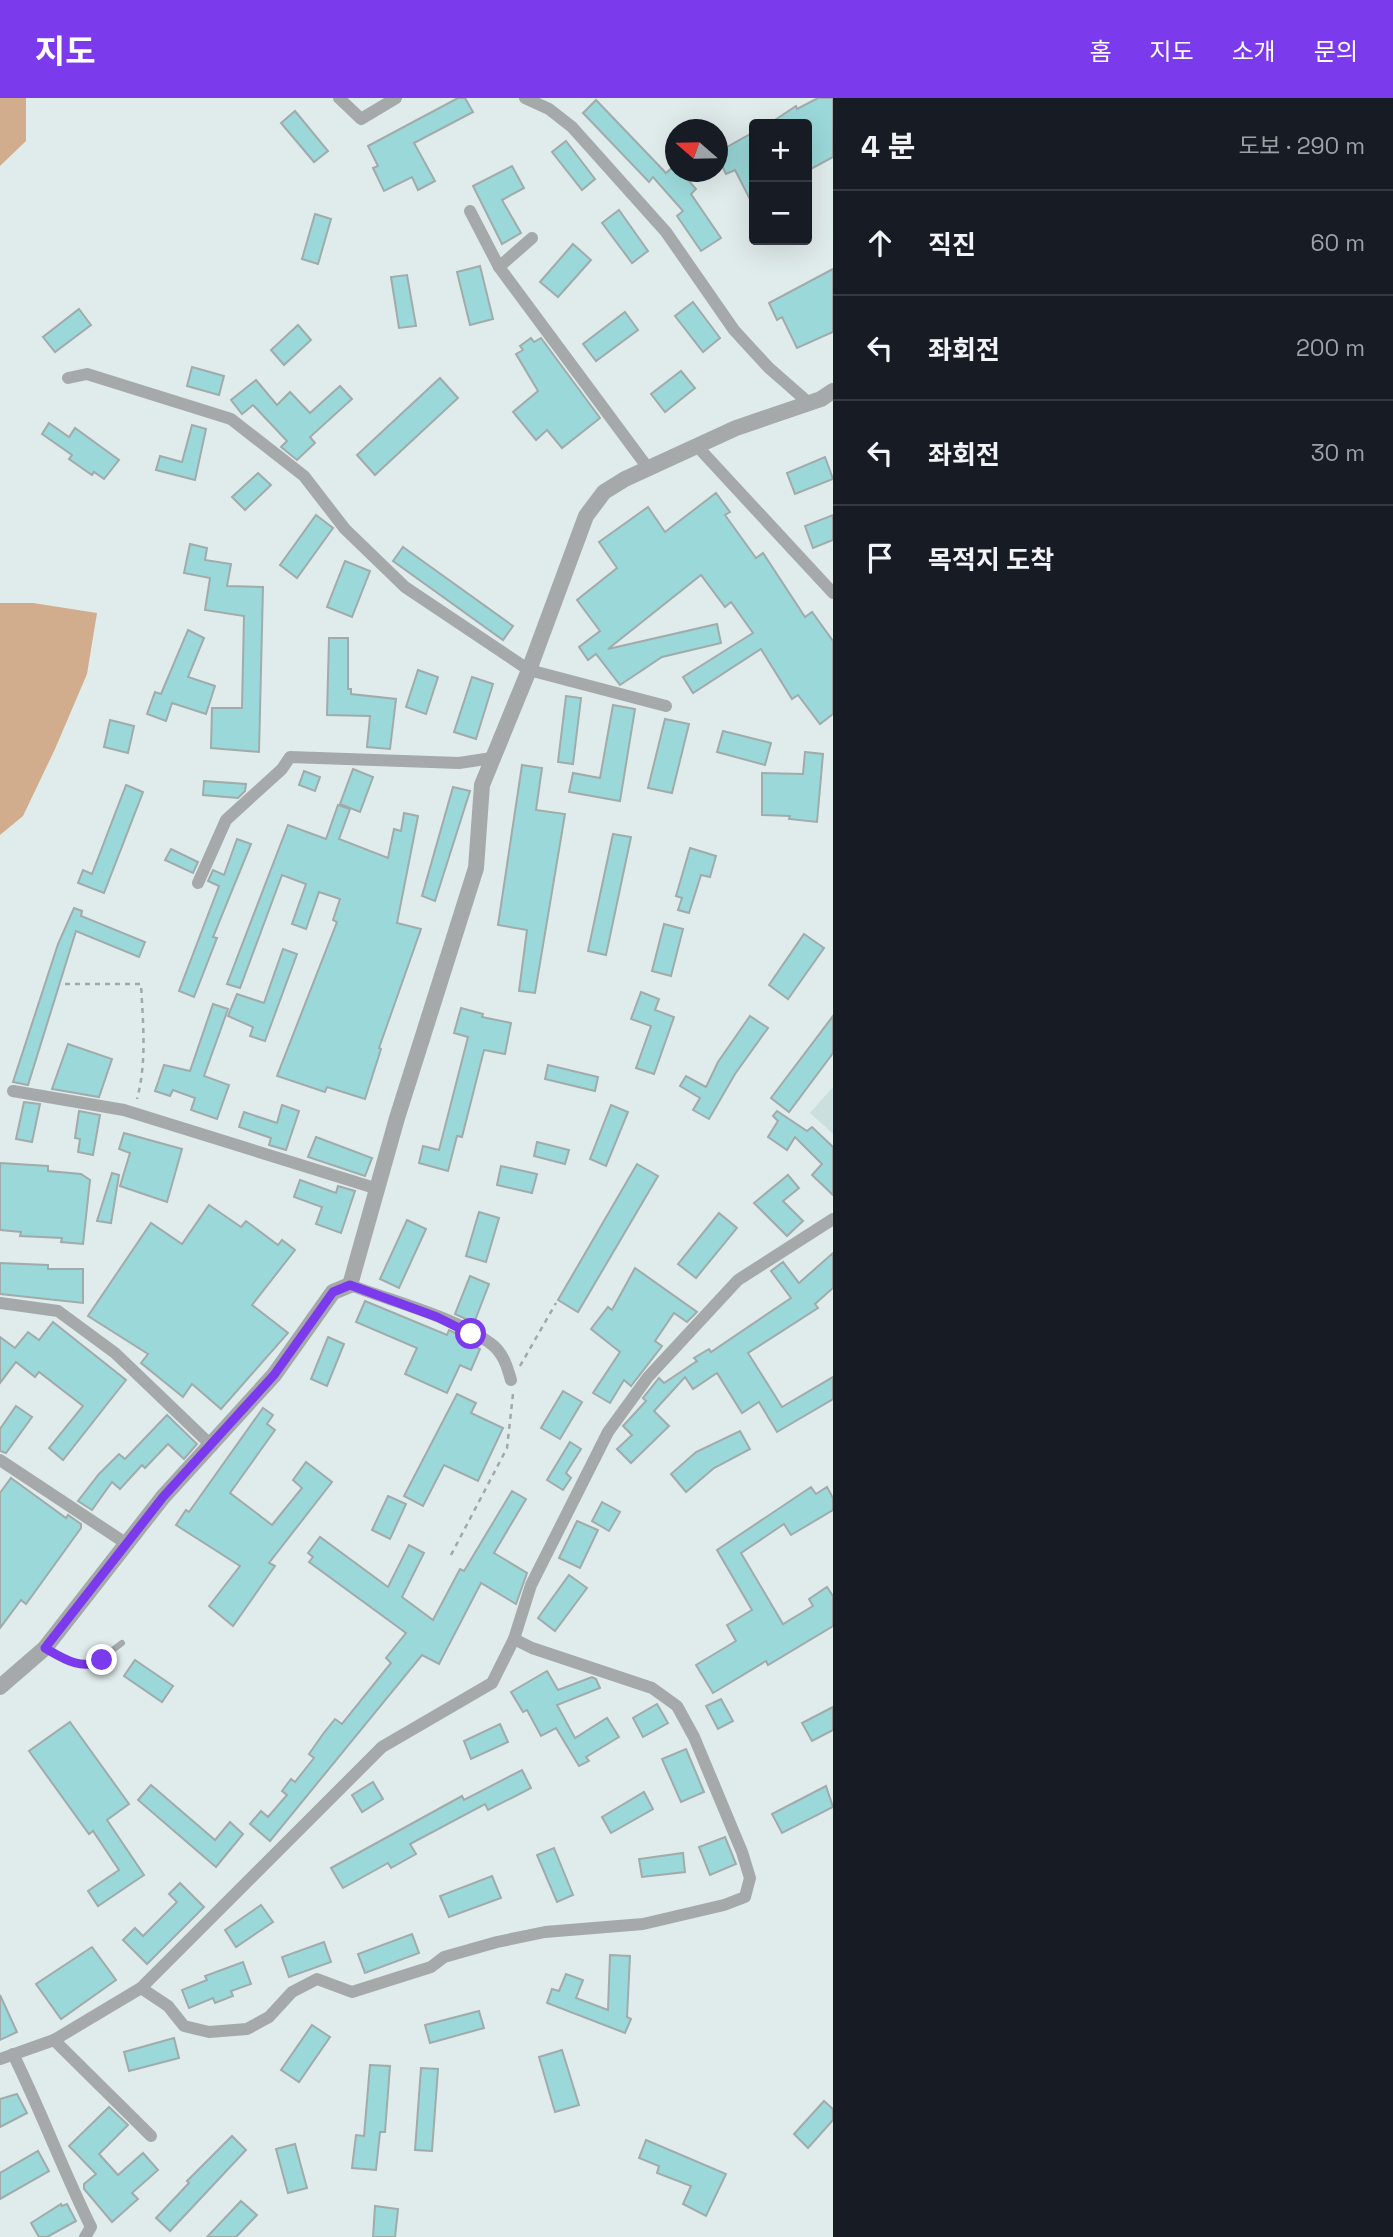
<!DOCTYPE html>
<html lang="ko">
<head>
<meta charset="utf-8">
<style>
  :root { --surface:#171b24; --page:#20242c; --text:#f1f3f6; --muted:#9ea1a6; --line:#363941; --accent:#7c3aed }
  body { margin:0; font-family:"Space Grotesk","Noto Sans KR",sans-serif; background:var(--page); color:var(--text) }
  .controls { position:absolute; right:21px; top:21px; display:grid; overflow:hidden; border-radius:7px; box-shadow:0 7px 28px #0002 }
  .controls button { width:63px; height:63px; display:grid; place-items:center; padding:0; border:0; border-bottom:2px solid var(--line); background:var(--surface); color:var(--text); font:35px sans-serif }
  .compass { position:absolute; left:665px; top:21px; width:63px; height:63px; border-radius:50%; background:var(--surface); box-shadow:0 7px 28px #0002; rotate:290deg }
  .stop { position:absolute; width:21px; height:21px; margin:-16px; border:5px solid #7c3aed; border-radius:50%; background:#fff }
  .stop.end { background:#7c3aed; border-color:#fff; box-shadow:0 2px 7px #0008 }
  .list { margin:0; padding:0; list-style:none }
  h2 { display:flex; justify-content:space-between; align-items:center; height:91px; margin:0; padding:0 28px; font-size:30px }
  h2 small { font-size:23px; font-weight:400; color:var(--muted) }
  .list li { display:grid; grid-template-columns:46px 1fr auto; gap:21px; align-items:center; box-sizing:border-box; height:105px; padding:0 28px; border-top:2px solid var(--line) }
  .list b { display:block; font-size:26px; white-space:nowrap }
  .list em { font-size:23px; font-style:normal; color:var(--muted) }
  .icon { flex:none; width:38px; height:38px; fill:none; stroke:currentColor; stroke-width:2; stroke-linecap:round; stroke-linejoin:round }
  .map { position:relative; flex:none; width:833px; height:2139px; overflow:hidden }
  header { display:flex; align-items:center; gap:42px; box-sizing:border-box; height:98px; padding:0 35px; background:var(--accent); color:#fff }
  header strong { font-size:33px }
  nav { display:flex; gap:38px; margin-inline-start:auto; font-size:24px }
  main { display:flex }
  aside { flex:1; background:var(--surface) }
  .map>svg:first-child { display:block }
</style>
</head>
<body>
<header>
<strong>지도</strong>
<nav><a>홈</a><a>지도</a><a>소개</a><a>문의</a></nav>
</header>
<main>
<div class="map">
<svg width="833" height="2139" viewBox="0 0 833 2139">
  <rect width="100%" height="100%" fill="#e0ebeb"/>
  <path fill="#cbdfdf" d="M833 989V1036L810 1015Z"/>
  <g fill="#d1ad8d">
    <path d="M0 0H26V43L0 68Z"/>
    <path d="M0 505H33L97 515 87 576 55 651 23 718 0 737Z"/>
  </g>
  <g fill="#9bd8d9" stroke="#a1abab" stroke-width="2">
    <path d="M458 0H465L473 14 414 45 435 83 418 92 412 79 384 93 373 70 378 68 368 48Z"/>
    <path d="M818 0H833V59L807 73V26H769L796 8 797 11Z"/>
    <path d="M596 2 666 75 675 67 676 74H681L696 91 691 96 721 140 701 153 677 118 683 113 653 79 649 84 583 15Z"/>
    <path d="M295 13 328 53 314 64 281 25Z"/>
    <path d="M754 34V109L735 72 726 76 718 60V54Z"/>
    <path d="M566 43 595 81 582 92 552 54Z"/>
    <path d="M512 68 524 90 502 102 521 135 502 146 473 88Z"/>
    <path d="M619 112 648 153 632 165 602 125Z"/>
    <path d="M315 116 331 121 318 166 302 161Z"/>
    <path d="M573 146 591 162 558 199 540 184Z"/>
    <path d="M480 168 493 221 470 227 457 174Z"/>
    <path d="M833 171V234L797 250 782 219 777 222 769 205Z"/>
    <path d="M407 177 416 228 399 230 391 179Z"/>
    <path d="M693 204 720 240 703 254 675 218Z"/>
    <path d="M79 211 91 227 55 254 43 239Z"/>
    <path d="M625 214 638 232 596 263 583 246Z"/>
    <path d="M298 227 311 242 284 267 271 252Z"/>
    <path d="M531 240 534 244 541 240 600 320 562 350 547 332 536 342 513 314 538 293 516 256 523 252 520 248Z"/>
    <path d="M192 269 224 278 219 297 187 288Z"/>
    <path d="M681 273 695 290 665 314 651 296Z"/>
    <path d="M440 280 458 300 375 377 357 357Z"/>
    <path d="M256 282 277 307 290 294 310 315 340 288 352 301 310 339 315 345 297 362 281 349 287 343 253 307 242 316 231 302Z"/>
    <path d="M49 325 69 339 75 330 119 362 104 381 94 374 92 377 69 361 72 357 42 336Z"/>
    <path d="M192 327 206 331 195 382 156 372 160 358 182 364Z"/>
    <path d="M825 359 833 381 795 396 787 375Z"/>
    <path d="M258 375 271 387 245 412 232 399Z"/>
    <path d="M716 395 730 414 725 417 756 460 763 455 805 519 812 514 833 543V616L820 626 798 597 792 601 761 551 693 595 683 579 753 535 731 504 725 509 701 477 608 551 717 526 721 545 662 559 620 587 596 556 588 562 579 549 600 533 577 502 617 470 599 444 648 409 665 434Z"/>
    <path d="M316 417 333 430 297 480 280 467Z"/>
    <path d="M833 417V442L813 450 805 428Z"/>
    <path d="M190 446 207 450 205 462 231 466 227 488 263 489 259 654 211 650 212 610H242L244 518 205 512 210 480 184 475Z"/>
    <path d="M403 449 513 528 503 542 393 463Z"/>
    <path d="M345 463 370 473 352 519 327 509Z"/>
    <path d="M188 532 204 540 188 579 215 588 206 616 172 605 166 623 147 616 155 594 161 596Z"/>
    <path d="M329 540H348V591H351V596L396 601 390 651 367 649 370 618 327 617Z"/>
    <path d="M418 572 438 579 426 616 406 609Z"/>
    <path d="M472 579 493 586 476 641 454 634Z"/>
    <path d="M566 598 581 600 573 666 558 664Z"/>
    <path d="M613 607 635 611 620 703 569 694 573 675 600 680Z"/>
    <path d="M665 621 689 626 672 695 648 690Z"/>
    <path d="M110 622 134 628 128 655 104 649Z"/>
    <path d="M723 633 771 645 765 667 717 654Z"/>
    <path d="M805 654 823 656 817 724 789 721 790 718 762 717V675L803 676Z"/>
    <path d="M522 667 542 670 536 712 565 716 535 895 519 893 527 832 498 827Z"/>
    <path d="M353 671 373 679 360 714 340 706Z"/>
    <path d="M304 673 320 679 315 693 299 687Z"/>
    <path d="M204 683 246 686 245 693 238 700 203 697Z"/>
    <path d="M126 687 143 694 104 795 78 785 83 772 92 776Z"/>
    <path d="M453 689 470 693 435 803 422 798Z"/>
    <path d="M338 707 350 711 339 741 388 760 394 731 401 733 404 715 418 718 397 825 421 831 379 950 381 951 365 1001 327 989 325 994 277 978 337 824 333 822 340 801 319 794 306 831 292 826 306 786 282 777 240 890 227 886 288 727 326 741Z"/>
    <path d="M613 736 631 739 606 857 588 853Z"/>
    <path d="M237 741 251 746 213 839 217 840 194 899 179 893 219 788 208 783 213 772 224 777Z"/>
    <path d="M690 750 716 758 710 779 701 777 689 815 678 812 682 800 676 798Z"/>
    <path d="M171 751 198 764 193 775 165 762Z"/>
    <path d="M74 810 82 813 81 818 145 844 139 859 76 833 28 987 13 984 58 846Z"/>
    <path d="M664 826 683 831 671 878 652 873Z"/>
    <path d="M804 836 824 850 788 901 769 887Z"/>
    <path d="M283 851 297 856 265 943 250 938 253 929 228 918 237 896 264 905Z"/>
    <path d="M641 894 659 901 655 912 674 919 654 976 636 970 651 928 631 921Z"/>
    <path d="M213 906 228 911 204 978 229 987 217 1021 191 1012 195 1000 173 992 170 998 155 993 164 967 190 973Z"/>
    <path d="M461 910 483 916 482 919 511 925 505 956 484 952 462 1039 457 1038 448 1073 419 1065 423 1048 439 1052 468 939 454 935Z"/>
    <path d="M750 918 768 930 735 976 709 1021 693 1012 700 1000 680 988 686 978 706 989 718 964Z"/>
    <path d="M833 918V955L789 1014 771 1000Z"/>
    <path d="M68 946 112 961 99 999 52 991Z"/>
    <path d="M548 967 598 979 595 993 545 981Z"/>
    <path d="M24 1004 40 1006 32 1044 16 1041Z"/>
    <path d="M282 1007 299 1013 286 1052 269 1047 271 1040 239 1029 244 1014 277 1025Z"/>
    <path d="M611 1007 628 1014 606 1068 590 1061Z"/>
    <path d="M79 1013 100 1017 93 1057 78 1054 80 1041 75 1040Z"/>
    <path d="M777 1013 807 1033 812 1029 833 1049V1097L812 1077 822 1066 795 1039 787 1052 768 1039 778 1023 773 1018Z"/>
    <path d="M124 1035 182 1051 167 1104 120 1088 130 1055 119 1051Z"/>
    <path d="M316 1039 372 1060 365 1078 308 1059Z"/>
    <path d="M537 1044 569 1052 565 1066 534 1058Z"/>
    <path d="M0 1065 48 1068V1073L81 1076 90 1082 83 1146 61 1144 62 1140 20 1138 21 1134 0 1132Z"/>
    <path d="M637 1066 658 1078 578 1214 558 1202Z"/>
    <path d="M501 1068 537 1076 532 1095 497 1087Z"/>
    <path d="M112 1075 119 1077 111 1125 97 1123Z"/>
    <path d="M788 1077 799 1090 783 1103 803 1123 787 1138 754 1105Z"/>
    <path d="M300 1082 336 1095 338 1088 355 1093 341 1135 316 1126 322 1109 294 1099Z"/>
    <path d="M209 1107 241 1129 246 1123 278 1147 282 1142 295 1152 252 1207 288 1235 221 1311 192 1286 183 1299 141 1265 148 1256 88 1218 151 1125 182 1146Z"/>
    <path d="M479 1114 499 1120 486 1164 466 1158Z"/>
    <path d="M719 1115 737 1130 696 1180 678 1166Z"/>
    <path d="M407 1122 426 1131 399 1190 380 1181Z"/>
    <path d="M833 1155V1190L815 1206 818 1210 748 1255 782 1309 833 1279V1301L777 1334 759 1304 742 1315 717 1275 693 1291 685 1279 654 1313 669 1328 631 1365 617 1351 632 1337 623 1328 646 1303 643 1300 659 1280 664 1285 697 1263 694 1260 709 1251 711 1254 791 1200 771 1173 783 1164 799 1185Z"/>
    <path d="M0 1165 48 1167V1171H83V1205L0 1196Z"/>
    <path d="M635 1170 697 1214 687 1224 674 1215 655 1243 662 1248 631 1288 624 1282 610 1305 593 1295 620 1254 591 1231 608 1209 612 1212Z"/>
    <path d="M470 1178 489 1186 474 1225 455 1216Z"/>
    <path d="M365 1203 447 1237 449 1232 468 1241 466 1245 480 1251 471 1272 460 1267 447 1295 405 1276 417 1250 356 1224Z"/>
    <path d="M53 1224 126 1282 63 1362 49 1350 83 1308 39 1274 35 1279 16 1264 0 1285V1239L15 1250 28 1234 39 1242Z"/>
    <path d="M328 1239 344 1246 327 1288 311 1281Z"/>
    <path d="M563 1293 582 1304 560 1341 541 1330Z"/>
    <path d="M457 1296 476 1305 471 1315 503 1330 478 1383 444 1367 423 1408 404 1398Z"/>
    <path d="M16 1308 32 1319 6 1355 0 1353V1331Z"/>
    <path d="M263 1310 273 1317 267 1326 275 1332 230 1395 272 1427 302 1390 293 1382 306 1364 332 1384 269 1465 275 1468 233 1528 209 1508 240 1468 176 1427 186 1412 189 1414Z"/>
    <path d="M167 1317 197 1346 184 1361 168 1346 145 1370 142 1367 120 1391 112 1384 92 1412 78 1403 99 1376 119 1356 125 1361Z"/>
    <path d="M740 1333 750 1351 714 1370 686 1394 671 1376 696 1354Z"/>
    <path d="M570 1344 581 1351 566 1375 571 1380 563 1392 547 1382Z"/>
    <path d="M11 1380 66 1420 68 1417 81 1426V1430L26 1506 21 1502 0 1530V1395Z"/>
    <path d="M811 1389 816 1396 827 1389 833 1400V1412L791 1437 784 1426 741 1455 783 1526 813 1508 809 1501 827 1489 833 1498V1528L768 1567 766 1563 713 1595 696 1567 736 1543 727 1527 752 1512 717 1452Z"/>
    <path d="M512 1393 526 1401 494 1455 527 1475 516 1506 481 1485 439 1566 422 1557 270 1743 250 1726 261 1713 268 1719 287 1697 282 1693 291 1681 295 1684 314 1660 309 1656 323 1636 335 1621 342 1626 391 1565 386 1560 406 1535 309 1464 313 1459 308 1455 320 1439 388 1489 409 1447 424 1455 402 1499 433 1522 460 1471 464 1473Z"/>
    <path d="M388 1398 406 1406 390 1441 372 1432Z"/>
    <path d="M602 1404 620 1414 609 1433 592 1423Z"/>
    <path d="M577 1423 598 1432 580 1470 559 1460Z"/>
    <path d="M569 1477 587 1490 555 1533 538 1520Z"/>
    <path d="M135 1562 173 1588 162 1604 124 1578Z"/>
    <path d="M547 1573 558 1592 592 1579 596 1581 600 1590 557 1607 575 1640 607 1620 619 1639 586 1659 589 1663 579 1668 556 1630 541 1638 527 1612 523 1614 511 1594Z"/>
    <path d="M721 1601 733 1623 718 1631 706 1608Z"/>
    <path d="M657 1606 668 1625 643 1639 633 1620Z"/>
    <path d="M833 1609V1632L812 1643 802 1625Z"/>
    <path d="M70 1624 129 1706 107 1722 144 1777 98 1808 88 1793 119 1772 93 1733 89 1736 29 1653Z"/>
    <path d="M500 1626 508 1644 471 1661 464 1643Z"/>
    <path d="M686 1651 704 1694 681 1704 662 1661Z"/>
    <path d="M522 1672 531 1690 488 1712 485 1706 410 1746 416 1756 391 1770 388 1765 343 1790 331 1770 462 1698 464 1702Z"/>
    <path d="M373 1684 383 1701 362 1714 352 1697Z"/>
    <path d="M151 1687 215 1742 230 1724 243 1736 216 1769 138 1702Z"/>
    <path d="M826 1688 833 1709 782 1735 772 1716Z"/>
    <path d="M644 1694 653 1711 611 1735 602 1719Z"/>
    <path d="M725 1739 736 1766 710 1777 699 1749Z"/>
    <path d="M554 1750 573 1797 557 1804 537 1757Z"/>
    <path d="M683 1755 685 1774 642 1779 639 1761Z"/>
    <path d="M492 1778 501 1800 449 1819 440 1798Z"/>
    <path d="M180 1785 204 1809 147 1866 123 1842 135 1830 143 1838 177 1804 169 1796Z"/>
    <path d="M261 1807 273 1824 236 1849 225 1832Z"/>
    <path d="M412 1836 419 1855 365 1875 358 1856Z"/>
    <path d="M324 1844 331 1864 289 1879 282 1859Z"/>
    <path d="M92 1849 116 1882 61 1921 36 1886Z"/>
    <path d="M610 1857 630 1858 627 1919 631 1921 625 1935 547 1905 552 1891 559 1893 566 1876 583 1882 576 1900 608 1912Z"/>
    <path d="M243 1864 251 1886 231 1893 233 1898 215 1905 213 1900 189 1910 182 1892 207 1882 205 1878Z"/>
    <path d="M0 1897 17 1934 0 1942Z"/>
    <path d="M479 1913 484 1930 430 1945 425 1927Z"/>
    <path d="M312 1927 330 1939 299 1984 281 1972Z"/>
    <path d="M174 1940 179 1960 129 1973 124 1954Z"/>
    <path d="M562 1952 579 2007 555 2014 539 1959Z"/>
    <path d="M370 1967 390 1968 385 2034H380L376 2072 352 2070 356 2037 364 2038Z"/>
    <path d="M421 1970 438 1971 432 2053 415 2052Z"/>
    <path d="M17 1996 27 2015 0 2029V2001Z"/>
    <path d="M824 2003 833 2011V2022L808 2050 794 2036Z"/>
    <path d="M109 2009 128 2027 99 2056 118 2077 143 2055 158 2072 132 2095 138 2101 112 2124 84 2091V2086L96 2076 69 2048Z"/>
    <path d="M232 2038 246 2052 170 2133 156 2120 189 2085 187 2083Z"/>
    <path d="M646 2042 726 2076 706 2118 683 2106 691 2088 657 2075 659 2068 639 2060Z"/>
    <path d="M295 2046 307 2090 288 2095 276 2051Z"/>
    <path d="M38 2053 49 2073 0 2101V2075Z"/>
    <path d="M241 2103 257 2117 236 2139H207Z"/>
    <path d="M61 2106 62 2108 67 2106 76 2123 47 2139H39L31 2125Z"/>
    <path d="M375 2108 398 2111 395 2139H373Z"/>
  </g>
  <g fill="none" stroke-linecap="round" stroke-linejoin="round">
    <g stroke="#a0a8a8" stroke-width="2.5" stroke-dasharray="5 5" stroke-linecap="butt">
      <path d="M65 886H141C143 925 147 964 137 1001"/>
      <path d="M520 1268 556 1205"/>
      <path d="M451 1457 507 1350 513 1296"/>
    </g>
    <path stroke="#a5a9aa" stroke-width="6" d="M47 1551 63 1561 91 1568 122 1545"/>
    <g stroke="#a5a9aa" stroke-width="12">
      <path d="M339 0 361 21 396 0"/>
      <path d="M525 0 549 11 572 29 666 134 734 232 769 270 809 305"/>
      <path d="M470 113 499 169 648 370"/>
      <path d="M499 169 532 140"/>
      <path d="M68 280 87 276 231 321 304 378 345 431 405 489 529 572 666 608"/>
      <path d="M696 347 833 495"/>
      <path d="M198 785 226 722 282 671 290 659 459 665 492 660"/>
      <path d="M13 993 124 1012 378 1091"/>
      <path d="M350 1187C391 1203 455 1219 490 1245 503 1254 507 1268 511 1282"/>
      <path d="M0 1205 58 1213 115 1255 212 1348"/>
      <path d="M0 1362 127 1446"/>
      <path d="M141 1890 168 1908 184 1928 209 1934 247 1931 269 1919 292 1894 317 1881 352 1894 431 1869 444 1859 497 1844 545 1834 643 1826 724 1807 745 1799 750 1780 742 1754 694 1639 677 1608 652 1590 532 1550 514 1541"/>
      <path d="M54 1942 151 2038"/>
      <path d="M13 1956C41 2013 63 2072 91 2129L85 2139"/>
      <path d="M0 1961 54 1942 141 1890 382 1649 492 1585 514 1541 531 1487 608 1334 648 1279 738 1182 833 1121"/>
    </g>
    <path stroke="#a5a9aa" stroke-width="16" d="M0 1589 45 1550 163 1399 274 1277 333 1194 350 1187 397 1020 476 770 482 687 529 572 586 418 604 394 625 381 736 330 821 301 833 293"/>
  </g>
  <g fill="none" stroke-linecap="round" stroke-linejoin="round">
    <path stroke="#7c3aed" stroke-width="9" d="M102 1562C82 1573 64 1561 45 1550L163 1399 274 1277 333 1194 350 1187 437 1219 471 1236"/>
  </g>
</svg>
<div class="controls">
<button>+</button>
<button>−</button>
</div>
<svg class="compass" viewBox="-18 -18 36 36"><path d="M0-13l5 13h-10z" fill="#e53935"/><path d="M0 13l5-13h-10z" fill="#9ea1a6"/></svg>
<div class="stop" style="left:471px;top:1236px"></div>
<div class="stop end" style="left:102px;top:1562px"></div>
</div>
<aside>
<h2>4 분<small>도보 · 290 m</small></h2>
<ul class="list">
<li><svg class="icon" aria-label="ahead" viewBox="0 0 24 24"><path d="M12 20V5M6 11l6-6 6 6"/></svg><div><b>직진</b></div><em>60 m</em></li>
<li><svg class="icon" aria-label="left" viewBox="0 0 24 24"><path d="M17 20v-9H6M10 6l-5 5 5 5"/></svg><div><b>좌회전</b></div><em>200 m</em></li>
<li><svg class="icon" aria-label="left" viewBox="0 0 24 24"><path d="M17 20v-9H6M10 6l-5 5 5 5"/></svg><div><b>좌회전</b></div><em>30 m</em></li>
<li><svg class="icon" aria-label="arrive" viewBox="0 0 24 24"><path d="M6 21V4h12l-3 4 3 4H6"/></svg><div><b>목적지 도착</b></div></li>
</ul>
</aside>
</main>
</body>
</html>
